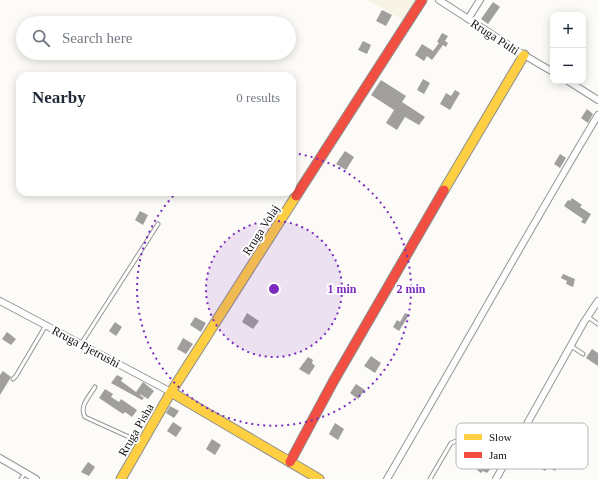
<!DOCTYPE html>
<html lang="en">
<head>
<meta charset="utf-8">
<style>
  :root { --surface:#fff; --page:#f6f6f7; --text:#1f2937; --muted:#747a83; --line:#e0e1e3 }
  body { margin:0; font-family:"Times New Roman",serif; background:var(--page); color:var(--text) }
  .controls { position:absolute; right:12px; top:12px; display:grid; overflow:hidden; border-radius:8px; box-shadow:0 2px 10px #0003 }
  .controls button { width:36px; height:36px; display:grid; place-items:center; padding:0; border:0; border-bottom:1px solid var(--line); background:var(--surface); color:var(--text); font:20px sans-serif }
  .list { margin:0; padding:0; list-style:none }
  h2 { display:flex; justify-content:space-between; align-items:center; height:52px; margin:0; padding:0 16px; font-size:17px }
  h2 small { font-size:13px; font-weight:400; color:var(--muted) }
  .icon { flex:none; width:22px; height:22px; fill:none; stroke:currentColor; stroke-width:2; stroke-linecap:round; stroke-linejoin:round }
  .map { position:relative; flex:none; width:598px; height:479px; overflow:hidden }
  .search { position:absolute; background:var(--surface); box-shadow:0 2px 10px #0003; left:16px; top:16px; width:280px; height:44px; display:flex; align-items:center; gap:10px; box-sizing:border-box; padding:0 14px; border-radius:22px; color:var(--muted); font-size:15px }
  .panel { position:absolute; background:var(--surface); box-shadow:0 2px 10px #0003; left:16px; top:72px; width:280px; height:124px; border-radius:12px }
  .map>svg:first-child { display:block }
</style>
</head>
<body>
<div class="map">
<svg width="598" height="479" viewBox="0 0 598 479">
  <rect width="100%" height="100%" fill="#fcfbf8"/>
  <path fill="#f7f4e6" d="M367 0H419L405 21Z"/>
  <g fill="#a09f9d">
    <path d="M493 2 500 7 488 24 481 19Z"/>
    <path d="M382 10 392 15 386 26 376 21Z"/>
    <path d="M442 33 448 36 445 41 448 43 446 47 443 45 432 60 427 56 424 61 415 55 422 44 433 51 439 43 437 42Z"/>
    <path d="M363 41 371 45 367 54 358 50Z"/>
    <path d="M423 79 430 83 424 94 417 90Z"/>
    <path d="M381 80 406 96 402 102 425 117 419 125 405 117 397 130 386 123 394 110 371 95Z"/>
    <path d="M455 90 460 93 450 110 440 104 446 93 451 96Z"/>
    <path d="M587 109 593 114 588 123 581 118Z"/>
    <path d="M345 151 354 157 346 170 336 164Z"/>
    <path d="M560 154 566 158 560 168 554 164Z"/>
    <path d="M572 198 582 205 580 207 591 214 585 224 581 222 583 219 564 206 568 200 570 201Z"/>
    <path d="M140 211 148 215 143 225 135 220Z"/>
    <path d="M563 274 575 279 573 287 566 284 567 281 561 278Z"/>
    <path d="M247 313 259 321 253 329 242 322Z"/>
    <path d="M405 313 409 315 399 331 393 327 397 320 400 322Z"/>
    <path d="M195 317 206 323 201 332 190 325Z"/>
    <path d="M115 322 122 327 116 336 109 331Z"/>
    <path d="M7 332 16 339 11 345 2 339Z"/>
    <path d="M183 338 193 344 186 354 177 349Z"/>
    <path d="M592 349 598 353V366L586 358Z"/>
    <path d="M371 356 381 363 375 373 364 366Z"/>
    <path d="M308 357 313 360 312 363 315 366 309 375 299 369Z"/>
    <path d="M3 371 11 377 0 395V375Z"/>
    <path d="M117 375 123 378 121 381 136 392 143 382 154 391 148 399 140 394V395L144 398 142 400 111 383Z"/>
    <path d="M356 384 365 390 358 399 350 393Z"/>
    <path d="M105 389 113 394 111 397 119 402 121 399 137 410 132 417 125 412 123 414 99 398Z"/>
    <path d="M170 406 179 411 174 418 166 413Z"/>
    <path d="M173 422 182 428 176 437 167 431Z"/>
    <path d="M335 423 344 429 338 440 329 434Z"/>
    <path d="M212 439 221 445 215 455 206 449Z"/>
    <path d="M544 459 557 467 555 471 548 467 545 471 540 468Z"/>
    <path d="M483 461 492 467 487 473 483 471 481 473 477 470Z"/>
    <path d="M88 462 95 467 89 476 81 472Z"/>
  </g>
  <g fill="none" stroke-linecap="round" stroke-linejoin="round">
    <defs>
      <g id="lane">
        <path d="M588 317 598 324"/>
        <path d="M81 344 158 224"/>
        <path d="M571 346 583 354"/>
        <path d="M13 379 16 376 46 325"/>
        <path d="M95 387C89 397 79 406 85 417L140 442"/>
        <path d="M512 450 532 462"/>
        <path d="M21 479 25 473"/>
        <path d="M430 479 451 443 459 440"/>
      </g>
      <g id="street">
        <path d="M439 0 524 55 553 72"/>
        <path d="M468 19 480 0"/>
        <path d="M568 81 598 100"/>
        <path d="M0 301 171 392"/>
        <path d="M0 458 36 479"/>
        <path d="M387 479C458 358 526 235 598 115"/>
        <path d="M496 479 584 322 598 301"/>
      </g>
      <g id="slow">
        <path d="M444 190 524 55"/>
        <path d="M171 392 319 479"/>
        <path d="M121 479 171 392 296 196"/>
      </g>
      <g id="jam">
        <path d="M296 196 422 0"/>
        <path d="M290 462 333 382 444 190"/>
      </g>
    </defs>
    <use href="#lane" stroke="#979695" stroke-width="5"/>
    <use href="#street" stroke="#979695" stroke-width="8"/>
    <use href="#slow" stroke="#8d8d8c" stroke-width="11"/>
    <use href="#jam" stroke="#8d8d8c" stroke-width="11"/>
    <use href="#lane" stroke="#fffefe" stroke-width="3"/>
    <use href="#street" stroke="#fffefe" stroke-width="6"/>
    <use href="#slow" stroke="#ffcf43" stroke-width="9"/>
    <use href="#jam" stroke="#f24e42" stroke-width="9"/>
  </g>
  <circle cx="274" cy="289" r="68" fill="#7b2cbf" fill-opacity=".12"/>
  <g fill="none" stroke="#7b2cbf" stroke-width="2" stroke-dasharray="2 4">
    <circle cx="274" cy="289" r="68"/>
    <path d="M293 153A137 137 0 1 1 177 192"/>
  </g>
  <g text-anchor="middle" stroke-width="4" stroke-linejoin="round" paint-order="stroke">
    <g font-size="12" fill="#111" stroke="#fff">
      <text transform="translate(495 37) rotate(33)" y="4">Rruga Pulti</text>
      <text transform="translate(261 230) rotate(-57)" y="4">Rruga Volaj</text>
      <text transform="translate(86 347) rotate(28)" y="4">Rruga Pjetrushi</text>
      <text transform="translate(136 430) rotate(-60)" y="4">Rruga Pisha</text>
    </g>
  </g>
  <rect x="456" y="423" width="132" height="46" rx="6" fill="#fff" stroke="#b8b8b8" stroke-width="1"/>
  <rect x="464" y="434" width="18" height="6" fill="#ffcf43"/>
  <rect x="464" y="452" width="18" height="6" fill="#f24e42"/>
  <g font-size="11" fill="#111">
    <text x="489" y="441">Slow</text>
    <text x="489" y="459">Jam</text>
  </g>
  <circle cx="274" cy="289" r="6" fill="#7b2cbf" stroke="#fff" stroke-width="2"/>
  <g font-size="12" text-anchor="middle" font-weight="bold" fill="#7b2cbf" stroke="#fff" stroke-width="4" stroke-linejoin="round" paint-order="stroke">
    <text x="342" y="293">1 min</text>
    <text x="411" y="293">2 min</text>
  </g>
</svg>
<div class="controls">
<button>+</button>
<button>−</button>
</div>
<div class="search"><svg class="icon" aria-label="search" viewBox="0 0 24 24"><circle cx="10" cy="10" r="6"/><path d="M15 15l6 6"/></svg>Search here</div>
<section class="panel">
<h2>Nearby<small>0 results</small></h2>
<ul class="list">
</ul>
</section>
</div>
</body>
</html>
